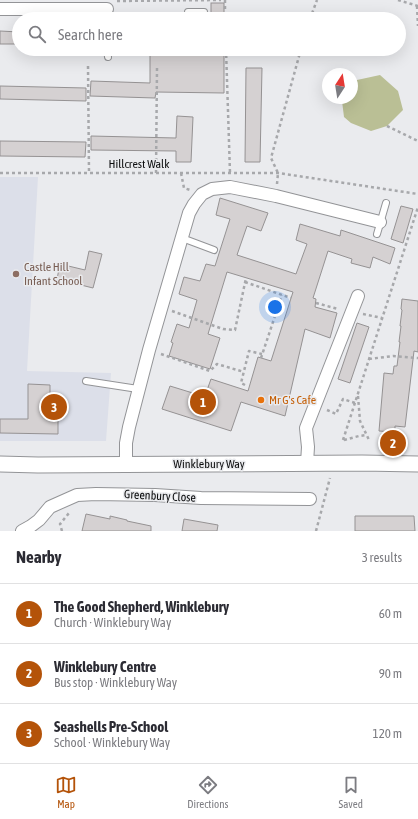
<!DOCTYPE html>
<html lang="en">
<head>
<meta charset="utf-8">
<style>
  :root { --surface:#fff; --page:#f2f2f3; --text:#2b2b33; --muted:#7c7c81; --line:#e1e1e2; --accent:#b45309 }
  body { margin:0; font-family:"Asap Condensed",sans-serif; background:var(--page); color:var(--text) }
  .compass { position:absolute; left:322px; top:68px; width:36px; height:36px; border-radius:50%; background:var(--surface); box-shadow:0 4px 16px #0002; rotate:12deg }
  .you { position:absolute; left:275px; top:307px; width:14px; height:14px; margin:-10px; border:3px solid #fff; border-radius:50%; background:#1a73e8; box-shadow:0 0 0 6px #1a73e833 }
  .badge { display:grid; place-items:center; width:26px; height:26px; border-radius:50%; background:var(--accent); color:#fff; font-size:13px; font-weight:700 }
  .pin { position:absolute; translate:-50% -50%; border:2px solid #fff; box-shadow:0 1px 4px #0006 }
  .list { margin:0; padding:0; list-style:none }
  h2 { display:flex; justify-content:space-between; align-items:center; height:52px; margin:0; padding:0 16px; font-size:17px }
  h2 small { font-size:13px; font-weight:400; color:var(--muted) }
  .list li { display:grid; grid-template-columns:26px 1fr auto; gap:12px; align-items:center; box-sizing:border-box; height:60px; padding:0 16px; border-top:1px solid var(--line) }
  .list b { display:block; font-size:15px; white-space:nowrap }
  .list p { margin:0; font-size:13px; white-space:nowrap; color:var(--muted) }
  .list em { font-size:13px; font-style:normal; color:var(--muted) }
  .icon { flex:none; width:22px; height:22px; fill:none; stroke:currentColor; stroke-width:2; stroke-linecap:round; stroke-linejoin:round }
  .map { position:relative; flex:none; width:418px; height:531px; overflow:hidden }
  .search { position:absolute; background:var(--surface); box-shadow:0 4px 16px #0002; left:12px; right:12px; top:12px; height:44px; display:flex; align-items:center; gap:10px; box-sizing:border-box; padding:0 14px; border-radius:22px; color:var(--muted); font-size:15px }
  .sheet { height:232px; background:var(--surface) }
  nav { display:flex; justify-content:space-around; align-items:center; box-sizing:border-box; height:56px; border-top:1px solid var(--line); background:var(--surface); font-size:11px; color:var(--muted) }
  nav a { display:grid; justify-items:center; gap:2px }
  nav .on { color:var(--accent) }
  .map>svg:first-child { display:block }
</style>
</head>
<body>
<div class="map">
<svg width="418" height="531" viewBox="0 0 418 531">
  <rect width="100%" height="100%" fill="#eaebee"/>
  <path fill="#dcdfe9" d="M0 177H38L27 371 111 373 106 441H0Z"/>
  <path fill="#babf95" d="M380 75 398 91 403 110 387 126 371 131 351 123 344 117 342 101 343 98H352V84L357 80Z"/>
  <g fill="#d5d1d2" stroke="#959293">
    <rect x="211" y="3" width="13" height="16"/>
    <path d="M0 31 19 32V44H0Z"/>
    <path d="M211 49H224V93L156 92 155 98 90 96 91 81 150 83V52H211Z"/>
    <path d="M246 68H262L260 162H245Z"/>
    <path d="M0 86 86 88V101L0 99Z"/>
    <path d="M177 116 193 117 191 162H176V151L91 150V136L176 138Z"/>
    <path d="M0 141 86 142 85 157 0 156Z"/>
    <path d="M220 198 268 213 261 231 247 226 237 255 296 274 307 244 296 240 300 224 340 236 341 230 395 248 390 264 373 257 370 268 351 263 352 259 328 251 313 298 316 299 315 307 337 313 330 338 305 329 285 416 241 402 231 431 162 409 170 386 196 394 197 390 206 393 211 379 248 391 258 357 271 361 293 292 227 272 208 334 220 338 210 369 169 356 173 343 171 342 177 324 189 328 197 300 179 294 184 277 200 281 206 264 215 266 230 219 216 215Z"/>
    <path d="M401 206 413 209 403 243 391 239Z"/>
    <path d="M89 251 102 254 93 288 57 279 60 264 85 270Z"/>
    <path d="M402 299 418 301V352L414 351 405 427 395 426V432L379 431 384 373 393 374 394 366H397L400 342H399L401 326H400L402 310 401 309Z"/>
    <path d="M357 323 369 327 350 383 338 379Z"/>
    <path d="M28 384 50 385V400H58V434L0 433V419H28Z"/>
    <path d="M86 514 110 519V516L127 520V521L151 526V531H82Z"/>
    <path d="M355 516H414L415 531H355Z"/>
    <path d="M184 519 218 525 217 531H182Z"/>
  </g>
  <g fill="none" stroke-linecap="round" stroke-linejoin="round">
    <defs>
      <g id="service">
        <path d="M188 12H204V19"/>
        <path d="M107 19V9"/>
        <path d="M107 49 108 57"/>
        <path d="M377 234 386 203"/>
        <path d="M182 238 214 250"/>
        <path d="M86 381 138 389"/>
      </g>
      <g id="minor">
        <path d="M0 9H107"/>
        <path d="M307 463 308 447 306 428 358 296"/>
        <path d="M126 464V443L129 427 149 350 189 213 194 204 202 194 212 189 230 187 276 196 380 222"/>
        <path d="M22 531 31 526 39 520 50 507 77 495 96 494 155 495 201 498 310 499"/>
      </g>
      <path id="tertiary" d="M0 464 38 465 362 463 418 464"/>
    </defs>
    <use href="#service" stroke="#939497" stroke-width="8"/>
    <use href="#minor" stroke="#939497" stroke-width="14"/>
    <use href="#tertiary" stroke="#939497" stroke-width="17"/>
    <g stroke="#a7a8ab" stroke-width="2.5" stroke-dasharray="3 3" stroke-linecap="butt">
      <path d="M225 0V19"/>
      <path d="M398 0 418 6"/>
      <path d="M117 1 221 0"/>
      <path d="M417 6 418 26"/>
      <path d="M310 19 317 0"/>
      <path d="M226 49 230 173"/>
      <path d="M88 66 89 173"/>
      <path d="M387 126 418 141"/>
      <path d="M0 173H278L418 194"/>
      <path d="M156 173 157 68"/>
      <path d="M181 173 184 188 190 190"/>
      <path d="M277 184 278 173 271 158 301 49"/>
      <path d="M245 282 291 298"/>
      <path d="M316 303 338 309"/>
      <path d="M172 311 223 329 235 330 246 278"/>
      <path d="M363 314 382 318"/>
      <path d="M161 354 210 371 217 364 244 372"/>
      <path d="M261 358 282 295"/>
      <path d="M369 359 393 356 418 358"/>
      <path d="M245 385 241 383 249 351 262 354"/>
      <path d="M358 396 360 421 369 440"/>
      <path d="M327 410 336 414 343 399 355 403"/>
      <path d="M343 440 418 207"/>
      <path d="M344 440 359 436 367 435"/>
      <path d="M62 531 60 524 69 513"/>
      <path d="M316 531 330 478"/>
    </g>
    <use href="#service" stroke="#fff" stroke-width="6"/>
    <use href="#minor" stroke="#fff" stroke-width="12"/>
    <use href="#tertiary" stroke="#fff" stroke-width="15"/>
  </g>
  <circle fill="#8d6e63" stroke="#eaebee" stroke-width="1.5" cx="16" cy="274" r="4"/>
  <circle fill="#e8710a" stroke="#eaebee" stroke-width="1.5" cx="261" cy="400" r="4"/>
  <g text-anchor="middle" stroke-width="3" stroke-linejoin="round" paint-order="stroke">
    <g font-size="12" fill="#0d0e0f" stroke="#eaebee">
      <text x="139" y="168">Hillcrest Walk</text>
      <text x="209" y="468">Winklebury Way</text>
      <text transform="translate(160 496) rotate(3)" y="4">Greenbury Close</text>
    </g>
    <g font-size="12" fill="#785e54" stroke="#eaebee" text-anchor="start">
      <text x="24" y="271">Castle Hill<tspan x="24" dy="14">Infant School</tspan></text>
    </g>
    <g font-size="12" fill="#c56008" stroke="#eaebee" text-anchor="start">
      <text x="269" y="404">Mr G's Cafe</text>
    </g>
  </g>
</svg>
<svg class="compass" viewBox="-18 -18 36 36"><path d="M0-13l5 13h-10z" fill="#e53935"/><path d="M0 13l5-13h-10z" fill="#7c7c81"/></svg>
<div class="you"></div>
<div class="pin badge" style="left:203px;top:402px">1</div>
<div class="pin badge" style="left:393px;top:443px">2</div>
<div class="pin badge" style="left:54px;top:407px">3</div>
<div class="search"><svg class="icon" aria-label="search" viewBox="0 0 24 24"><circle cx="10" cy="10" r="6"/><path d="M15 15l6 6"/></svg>Search here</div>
</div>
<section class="sheet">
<h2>Nearby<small>3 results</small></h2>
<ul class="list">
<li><span class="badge">1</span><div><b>The Good Shepherd, Winklebury</b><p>Church · Winklebury Way</p></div><em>60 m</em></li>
<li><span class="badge">2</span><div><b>Winklebury Centre</b><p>Bus stop · Winklebury Way</p></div><em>90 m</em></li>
<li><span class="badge">3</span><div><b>Seashells Pre-School</b><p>School · Winklebury Way</p></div><em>120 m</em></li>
</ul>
</section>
<nav>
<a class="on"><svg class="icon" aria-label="map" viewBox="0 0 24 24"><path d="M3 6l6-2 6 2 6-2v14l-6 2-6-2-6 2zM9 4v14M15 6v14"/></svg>Map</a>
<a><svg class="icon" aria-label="directions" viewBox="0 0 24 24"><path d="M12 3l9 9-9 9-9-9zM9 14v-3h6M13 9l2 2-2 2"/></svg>Directions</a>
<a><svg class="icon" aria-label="saved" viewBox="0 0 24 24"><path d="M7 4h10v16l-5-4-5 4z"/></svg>Saved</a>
</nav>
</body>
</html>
